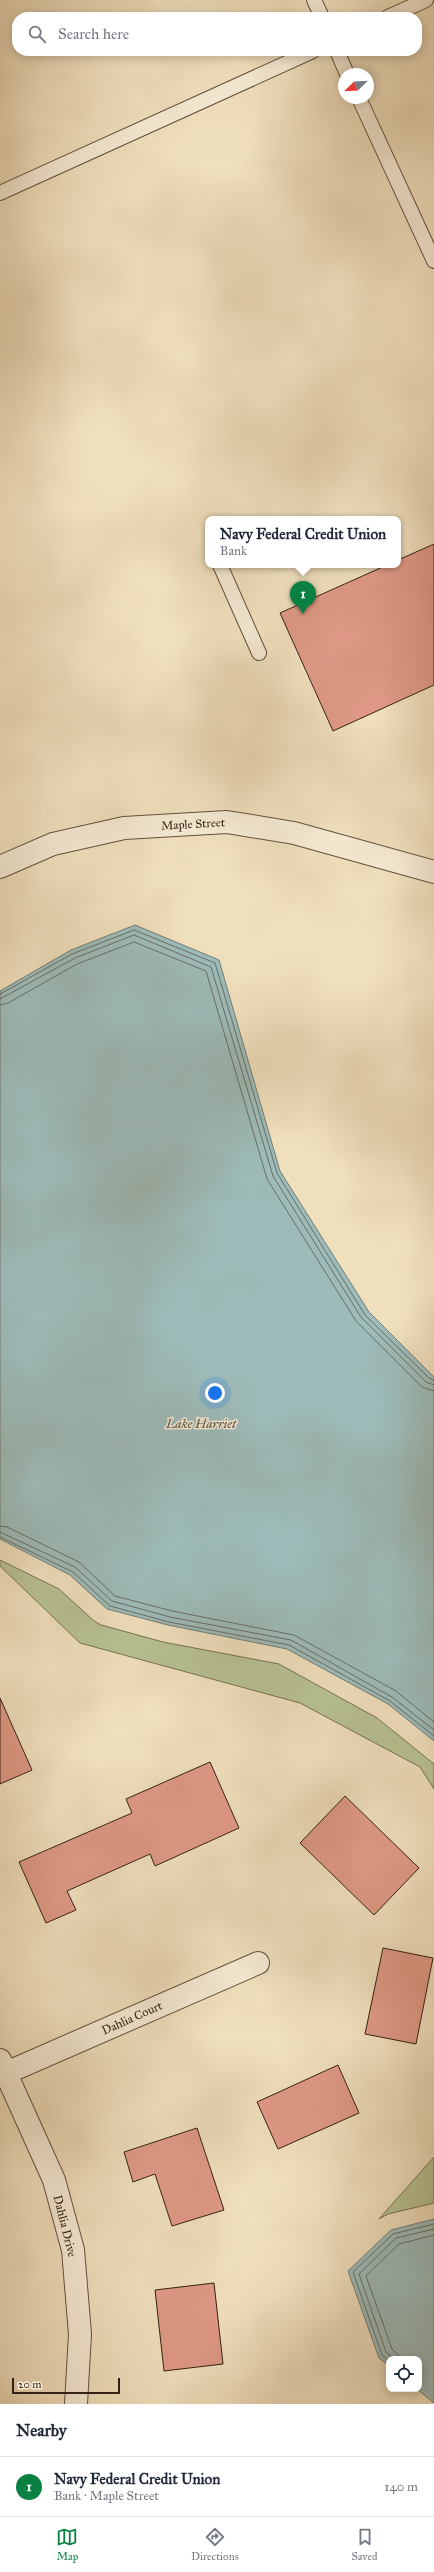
<!DOCTYPE html>
<html lang="en">
<head>
<meta charset="utf-8">
<style>
  :root { --surface:#fff; --page:#f6f6f7; --text:#1f2937; --muted:#747a83; --line:#e0e1e3; --accent:#0b8043 }
  body { margin:0; font-family:"IM FELL Great Primer",serif; background:var(--page); color:var(--text) }
  .controls { position:absolute; right:12px; bottom:12px; display:grid; overflow:hidden; border-radius:8px; box-shadow:0 2px 10px #0003 }
  .controls button { width:36px; height:36px; display:grid; place-items:center; padding:0; border:0; border-bottom:1px solid var(--line); background:var(--surface); color:var(--text); font:20px sans-serif }
  .compass { position:absolute; left:338px; top:68px; width:36px; height:36px; border-radius:50%; background:var(--surface); box-shadow:0 2px 10px #0003; rotate:246deg }
  .scale { position:absolute; left:12px; bottom:10px; width:108px; box-sizing:border-box; padding-left:4px; border:2px solid #342212; border-top:0; font-size:11px; line-height:14px; white-space:nowrap; color:#342212; -webkit-text-stroke:3px #f5ead4; paint-order:stroke }
  .you { position:absolute; left:215px; top:1393px; width:14px; height:14px; margin:-10px; border:3px solid #fff; border-radius:50%; background:#1a73e8; box-shadow:0 0 0 6px #1a73e833 }
  .badge { display:grid; place-items:center; width:26px; height:26px; border-radius:50%; background:var(--accent); color:#fff; font-size:13px; font-weight:700 }
  .pin { position:absolute; translate:-50% -33px; filter:drop-shadow(0 1px 2px #0008) }
  .pin::after { content:''; position:absolute; top:21px; width:14px; height:12px; background:inherit; clip-path:polygon(0 0,100% 0,50% 100%) }
  .popup { position:absolute; left:205px; top:516px; width:196px; height:52px; box-sizing:border-box; display:grid; place-content:center; border-radius:8px; background:var(--surface); filter:drop-shadow(0 1px 3px #0005); font-size:13px; white-space:nowrap; color:var(--muted) }
  .popup b { font-size:15px; color:var(--text) }
  .popup::after { content:''; position:absolute; left:50%; top:100%; margin-left:-8px; border:8px solid transparent; border-top-color:var(--surface) }
  .list { margin:0; padding:0; list-style:none }
  h2 { display:flex; justify-content:space-between; align-items:center; height:52px; margin:0; padding:0 16px; font-size:17px }
  h2 small { font-size:13px; font-weight:400; color:var(--muted) }
  .list li { display:grid; grid-template-columns:26px 1fr auto; gap:12px; align-items:center; box-sizing:border-box; height:60px; padding:0 16px; border-top:1px solid var(--line) }
  .list b { display:block; font-size:15px; white-space:nowrap }
  .list p { margin:0; font-size:13px; white-space:nowrap; color:var(--muted) }
  .list em { font-size:13px; font-style:normal; color:var(--muted) }
  .icon { flex:none; width:22px; height:22px; fill:none; stroke:currentColor; stroke-width:2; stroke-linecap:round; stroke-linejoin:round }
  .map { position:relative; flex:none; width:434px; height:2404px; overflow:hidden }
  .search { position:absolute; background:var(--surface); box-shadow:0 2px 10px #0003; left:12px; right:12px; top:12px; height:44px; display:flex; align-items:center; gap:10px; box-sizing:border-box; padding:0 14px; border-radius:16px; color:var(--muted); font-size:15px }
  .sheet { height:112px; background:var(--surface) }
  nav { display:flex; justify-content:space-around; align-items:center; box-sizing:border-box; height:56px; border-top:1px solid var(--line); background:var(--surface); font-size:11px; color:var(--muted) }
  nav a { display:grid; justify-items:center; gap:2px }
  nav .on { color:var(--accent) }
  .map>svg:first-child { display:block }
</style>
</head>
<body>
<div class="map">
<svg width="434" height="2404" viewBox="0 0 434 2404">
  <rect width="100%" height="100%" fill="#f0dfbd"/>
  <filter id="stains"><feTurbulence type="fractalNoise" baseFrequency=".005" numOctaves="4"/><feColorMatrix values="0 0 0 0 .2 0 0 0 0 .09 0 0 0 0 .02 0 0 0 .5 -.17"/></filter>
  <radialGradient id="worn" r=".72"><stop offset=".6" stop-color="#630" stop-opacity="0"/><stop offset="1" stop-color="#630" stop-opacity=".3"/></radialGradient>
  <g fill="#b8c292" stroke="#767252">
    <path d="M0 1560 59 1589 94 1621 101 1625 163 1642 279 1664 377 1718 434 1764V1789L420 1767 300 1703 80 1643 0 1566Z"/>
    <path d="M434 2157V2203L388 2214 379 2219Z"/>
  </g>
  <g fill="#9dbbb9" stroke="#737e76">
    <path d="M135 925 219 960 280 1171 369 1312 434 1377V1741L388 1704 287 1649 168 1625 107 1609 70 1575 0 1539V991L71 950Z"/>
    <path d="M434 2219V2403L417 2389H419V2359H389V2366L379 2358 348 2271 391 2230Z"/>
  </g>
  <g fill="none" stroke-linecap="round" stroke-linejoin="round">
    <g stroke="#686e66" stroke-width="1">
      <path d="M0 994 72 954 134 930 215 963 277 1173 365 1315 429 1378 434 1380"/>
      <path d="M0 999 75 958 134 935 211 967 273 1176 361 1317 426 1382 434 1385"/>
      <path d="M0 1005 8 1003 77 964 134 942 206 971 267 1179 356 1321 422 1387 434 1391"/>
      <path d="M0 1526 7 1527 79 1562 115 1596 172 1611 294 1635 396 1691 434 1722"/>
      <path d="M0 1532 75 1567 112 1601 170 1617 291 1640 392 1697 434 1730"/>
      <path d="M0 1537 73 1572 110 1606 169 1622 289 1645 390 1701 434 1736"/>
      <path d="M394 2359 386 2352 359 2274 396 2238 434 2229"/>
      <path d="M402 2359 392 2349 366 2276 399 2244 434 2235"/>
      <path d="M389 2361 382 2355 353 2272 393 2234 434 2224"/>
    </g>
  </g>
  <g fill="#df9986" stroke="#342212">
    <path d="M434 544V685L333 731 280 613 387 565H398V560Z"/>
    <path d="M0 1698 32 1770 0 1784Z"/>
    <path d="M210 1762 239 1828 155 1866 150 1854 67 1891 76 1910 46 1923 19 1862 132 1813 126 1799Z"/>
    <path d="M345 1796 419 1868 374 1915 300 1843Z"/>
    <path d="M383 1948 433 1958 416 2044 365 2034Z"/>
    <path d="M338 2065 359 2113 278 2149 257 2102Z"/>
    <path d="M197 2128 224 2210 172 2226 155 2174 133 2182 124 2152Z"/>
    <path d="M214 2283 223 2364 164 2371 155 2290Z"/>
  </g>
  <g fill="none" stroke-linecap="round" stroke-linejoin="round">
    <defs>
      <g id="service">
        <path d="M314 0 322 17"/>
        <path d="M388 17 426 0"/>
        <path d="M337 51 347 74"/>
        <path d="M359 98 434 261"/>
        <path d="M0 193 313 51"/>
        <path d="M220 565 259 653"/>
      </g>
      <g id="minor">
        <path d="M0 867 53 844 124 828 227 822 294 833 434 872"/>
        <path d="M0 2060 54 2180 73 2250 80 2334 76 2404"/>
        <path d="M6 2073 258 1963"/>
      </g>
    </defs>
    <use href="#service" stroke="#63513d" stroke-width="16"/>
    <use href="#minor" stroke="#63513d" stroke-width="24"/>
    <use href="#service" stroke="#f5ead4" stroke-width="14"/>
    <use href="#minor" stroke="#f5ead4" stroke-width="22"/>
  </g>
  <g text-anchor="middle" stroke-width="3" stroke-linejoin="round" paint-order="stroke">
    <g font-size="12" fill="#342212" stroke="#f5ead4">
      <text transform="translate(193 824) rotate(-3)" y="4">Maple Street</text>
      <text transform="translate(132 2018) rotate(-24)" y="4">Dahlia Court</text>
      <text transform="translate(65 2226) rotate(76)" y="4">Dahlia Drive</text>
    </g>
    <g font-size="13" font-style="italic" fill="#545044" stroke="#f5ead4">
      <text x="201" y="1428">Lake Harriet</text>
    </g>
  </g>
  <rect width="100%" height="100%" filter="url(#stains)"/>
  <rect width="100%" height="100%" fill="url(#worn)"/>
</svg>
<div class="controls">
<button><svg class="icon" aria-label="locate" viewBox="0 0 24 24"><circle cx="12" cy="12" r="6"/><path d="M12 2v4M12 18v4M2 12h4M18 12h4"/></svg></button>
</div>
<svg class="compass" viewBox="-18 -18 36 36"><path d="M0-13l5 13h-10z" fill="#e53935"/><path d="M0 13l5-13h-10z" fill="#747a83"/></svg>
<div class="scale">20 m</div>
<div class="you"></div>
<div class="pin badge" style="left:303px;top:614px">1</div>
<div class="popup"><b>Navy Federal Credit Union</b>Bank</div>
<div class="search"><svg class="icon" aria-label="search" viewBox="0 0 24 24"><circle cx="10" cy="10" r="6"/><path d="M15 15l6 6"/></svg>Search here</div>
</div>
<section class="sheet">
<h2>Nearby<small></small></h2>
<ul class="list">
<li><span class="badge">1</span><div><b>Navy Federal Credit Union</b><p>Bank · Maple Street</p></div><em>140 m</em></li>
</ul>
</section>
<nav>
<a class="on"><svg class="icon" aria-label="map" viewBox="0 0 24 24"><path d="M3 6l6-2 6 2 6-2v14l-6 2-6-2-6 2zM9 4v14M15 6v14"/></svg>Map</a>
<a><svg class="icon" aria-label="directions" viewBox="0 0 24 24"><path d="M12 3l9 9-9 9-9-9zM9 14v-3h6M13 9l2 2-2 2"/></svg>Directions</a>
<a><svg class="icon" aria-label="saved" viewBox="0 0 24 24"><path d="M7 4h10v16l-5-4-5 4z"/></svg>Saved</a>
</nav>
</body>
</html>
